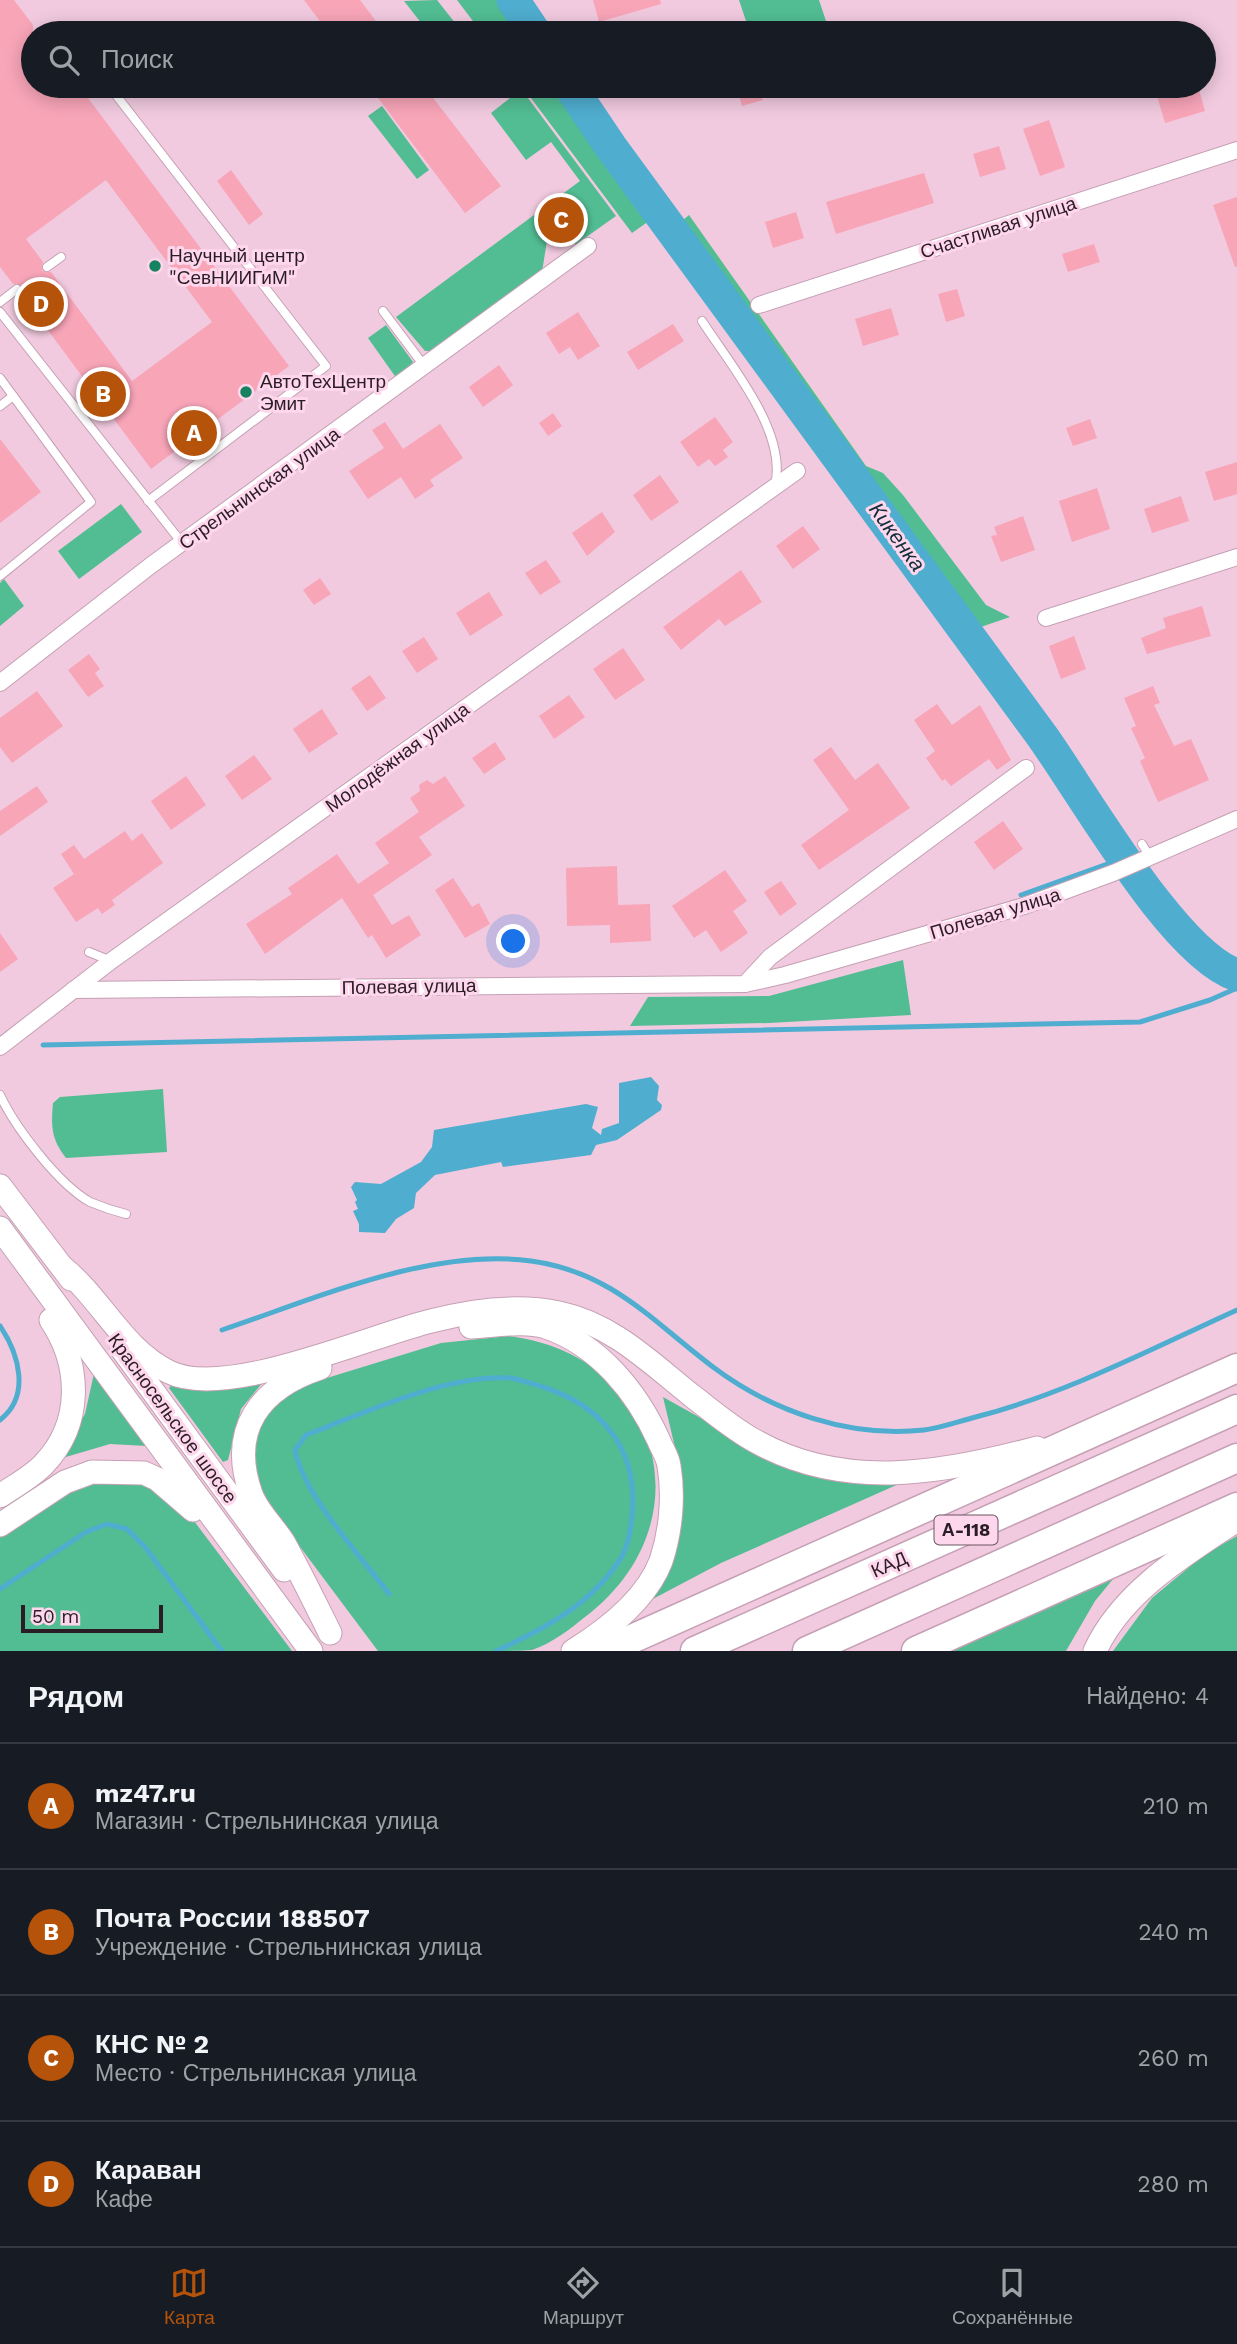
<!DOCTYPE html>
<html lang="ru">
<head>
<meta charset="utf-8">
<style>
  :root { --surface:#171b24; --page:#20242c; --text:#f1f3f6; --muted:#9ea1a6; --line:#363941; --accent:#b45309 }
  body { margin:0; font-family:"Work Sans",sans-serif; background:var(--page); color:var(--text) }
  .scale { position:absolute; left:21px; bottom:18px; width:142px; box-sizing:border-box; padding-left:7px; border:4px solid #2b1d25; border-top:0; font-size:19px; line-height:24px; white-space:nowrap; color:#2b1d25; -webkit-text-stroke:5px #fed7ec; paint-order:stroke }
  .you { position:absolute; left:514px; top:942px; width:24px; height:24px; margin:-18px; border:5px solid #fff; border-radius:50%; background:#1a73e8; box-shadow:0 0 0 10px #1a73e833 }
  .badge { display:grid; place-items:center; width:46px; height:46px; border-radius:50%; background:var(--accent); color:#fff; font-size:23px; font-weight:700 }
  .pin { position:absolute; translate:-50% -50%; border:4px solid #fff; box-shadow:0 2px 7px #0006 }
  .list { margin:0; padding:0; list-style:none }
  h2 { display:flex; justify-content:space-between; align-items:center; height:91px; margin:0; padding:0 28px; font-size:30px }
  h2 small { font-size:23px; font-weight:400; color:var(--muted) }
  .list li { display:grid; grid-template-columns:46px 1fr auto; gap:21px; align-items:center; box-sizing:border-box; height:126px; padding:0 28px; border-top:2px solid var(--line) }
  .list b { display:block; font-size:26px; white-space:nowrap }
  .list p { margin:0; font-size:23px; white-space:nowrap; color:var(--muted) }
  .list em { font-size:23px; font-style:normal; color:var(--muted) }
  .icon { flex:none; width:38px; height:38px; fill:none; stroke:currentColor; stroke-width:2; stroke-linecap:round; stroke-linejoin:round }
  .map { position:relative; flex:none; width:1237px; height:1651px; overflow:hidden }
  .search { position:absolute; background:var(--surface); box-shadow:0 4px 18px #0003; left:21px; right:21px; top:21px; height:77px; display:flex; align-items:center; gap:18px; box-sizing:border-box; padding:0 24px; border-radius:38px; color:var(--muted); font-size:26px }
  .sheet { height:595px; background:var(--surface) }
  nav { display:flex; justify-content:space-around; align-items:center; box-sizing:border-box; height:98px; border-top:2px solid var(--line); background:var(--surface); font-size:19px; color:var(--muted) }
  nav a { display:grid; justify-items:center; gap:4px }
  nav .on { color:var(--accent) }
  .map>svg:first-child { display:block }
</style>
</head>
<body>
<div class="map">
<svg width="1237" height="1651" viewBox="0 0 1237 1651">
  <rect width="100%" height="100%" fill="#f1cadf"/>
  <g fill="#52bd93">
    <path d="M437 0 463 33H429L404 1Z"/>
    <path d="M457 0H506L530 33H482Z"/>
    <path d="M739 0H819L830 33H750Z"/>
    <path d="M509 86H519L616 216 575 245 576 210 553 203 542 272 432 351H425L396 317 580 181 551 142 526 160 491 113 515 94Z"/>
    <path d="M522 86H566L656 216 632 233Z"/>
    <path d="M382 106 429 170 417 179 368 116Z"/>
    <path d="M666 210 676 226 689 215 866 466 883 473 903 495 986 605 1010 617 975 629 899 532 1125 843 1124 848 1115 852 1108 846 1036 735 706 284 665 224Z"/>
    <path d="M386 325 413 362 397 379 368 338Z"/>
    <path d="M121 504 142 532 79 579 58 551Z"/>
    <path d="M4 579 24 606 0 626V583Z"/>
    <path d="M903 960 911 1015 769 1023 630 1026 648 997 769 996Z"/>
    <path d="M163 1089 167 1152 66 1158C51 1139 51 1126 53 1103L60 1097Z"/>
    <path d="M508 1336C661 1354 709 1523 585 1617 570 1629 551 1644 532 1650 520 1651 502 1651 489 1651 452 1651 415 1651 378 1651L265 1500 253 1458V1442L262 1417 285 1396 304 1385 441 1343Z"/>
    <path d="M95 1369 147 1446 110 1444 59 1459 85 1414Z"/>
    <path d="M263 1382 241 1409 228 1460 223 1462 169 1388 173 1383Z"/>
    <path d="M663 1397 731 1435 910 1479 721 1563 649 1601 679 1464Z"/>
    <path d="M92 1480 148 1485 188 1513 292 1651H0V1534L68 1488Z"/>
    <path d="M1237 1536V1651H1113L1152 1598 1205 1554Z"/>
    <path d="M1127 1562 1095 1601 1066 1651H929Z"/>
  </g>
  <path fill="#4fadcf" d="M651 1077 659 1086 657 1100 662 1105 661 1110 617 1140 596 1145 591 1155 503 1167 501 1162 435 1175 416 1193 414 1208 396 1219 385 1233 359 1232V1224L353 1211 358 1209 355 1202 357 1200 351 1187 355 1182 381 1184 421 1162 432 1147 434 1130 586 1104 598 1107 592 1128 601 1135 602 1129 619 1123V1083Z"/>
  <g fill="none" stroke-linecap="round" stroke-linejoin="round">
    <g stroke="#4fadcf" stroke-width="5">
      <path d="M1021 895 1124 858"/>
      <path d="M43 1045 1140 1022 1210 1000 1237 988"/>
      <path d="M0 1326C19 1354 31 1396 0 1420"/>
      <path d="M222 1330C315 1299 431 1247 531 1261 612 1272 652 1321 713 1367 773 1412 849 1438 924 1430 940 1428 957 1422 972 1418 1064 1395 1151 1349 1237 1310"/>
      <path d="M0 1589 86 1532 107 1524 127 1529 145 1547 222 1651"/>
      <path d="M389 1594C360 1555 304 1496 295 1450L306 1435C364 1413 447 1374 510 1378 520 1379 531 1384 540 1386 602 1405 639 1449 632 1516 631 1530 627 1550 619 1561 590 1605 542 1630 496 1651"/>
    </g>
    <g stroke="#4fadcf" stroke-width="33">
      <path d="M513 0 535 33"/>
      <path d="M570 86 611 147C754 344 898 540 1042 736 1083 793 1174 955 1237 975"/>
    </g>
  </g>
  <g fill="#f8a5b8" fill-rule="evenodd">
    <path d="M0 0H14L33 25V86H79L289 366 151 469 21 294 23 286 13 284 0 267ZM106 180 212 322 132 381 51 272 42 271 43 262 26 239Z"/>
    <path d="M304 0H360L385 33H329Z"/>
    <path d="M593 0H660L661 4 599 22Z"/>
    <path d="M369 86H424L501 186 465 213Z"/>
    <path d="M736 86H758L763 100 742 106Z"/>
    <path d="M1192 86H1198L1205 111 1165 123 1157 96Z"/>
    <path d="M1049 120 1065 167 1040 176 1023 129Z"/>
    <path d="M999 146 1006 169 980 177 973 154Z"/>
    <path d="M231 170 263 214 249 225 217 181Z"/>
    <path d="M924 173 934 203 836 234 826 202Z"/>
    <path d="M1237 197V267H1235L1213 205Z"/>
    <path d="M554 208 573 212 569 231 550 228Z"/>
    <path d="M796 212 804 238 773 248 765 222Z"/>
    <path d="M1094 244 1100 262 1068 272 1062 254Z"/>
    <path d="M957 289 965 316 946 322 938 294Z"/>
    <path d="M891 308 899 335 863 346 855 319Z"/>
    <path d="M578 312 600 346 578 360 570 347 559 354 546 333Z"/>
    <path d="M673 324 684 341 638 370 627 352Z"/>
    <path d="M499 365 513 385 483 407 469 387Z"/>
    <path d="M553 413 562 426 548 436 539 423Z"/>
    <path d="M715 417 733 442 723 450 728 457 715 466 709 459 698 467 680 442Z"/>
    <path d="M1090 419 1097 438 1073 446 1066 428Z"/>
    <path d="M385 422 403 449 440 424 463 458 430 480 434 486 415 499 401 477 368 499 349 471 384 448 372 430Z"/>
    <path d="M0 439 41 492 0 523Z"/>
    <path d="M1237 462V494L1214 501 1205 472Z"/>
    <path d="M660 475 679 502 651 521 633 495Z"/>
    <path d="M1097 488 1110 529 1072 542 1059 501Z"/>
    <path d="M1181 496 1189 521 1152 533 1144 509Z"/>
    <path d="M602 512 615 532 587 556 572 533Z"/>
    <path d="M1023 516 1035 550 1001 562 991 536 997 535 994 527Z"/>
    <path d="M803 526 820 549 793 569 776 546Z"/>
    <path d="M546 560 561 582 540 595 525 573Z"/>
    <path d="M741 570 762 602 725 626 719 619 681 650 663 627Z"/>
    <path d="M320 578 331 594 314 605 303 590Z"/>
    <path d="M489 592 503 615 470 636 456 613Z"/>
    <path d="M1202 606 1211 636 1147 654 1141 638 1166 628 1163 618Z"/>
    <path d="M1074 636 1086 669 1061 679 1049 646Z"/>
    <path d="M424 637 438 659 417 673 402 651Z"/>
    <path d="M623 648 645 680 615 700 593 669Z"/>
    <path d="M89 654 100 669 95 673 104 686 88 697 68 670Z"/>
    <path d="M370 675 386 698 367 711 351 688Z"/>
    <path d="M1153 686 1160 703 1154 705 1174 746 1191 739 1209 780 1158 802 1140 761 1145 758 1131 728 1136 726 1124 698Z"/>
    <path d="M37 691 63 726 12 763 0 747V718Z"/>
    <path d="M569 695 585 717 554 739 539 716Z"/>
    <path d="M937 704 952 725 980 705 1011 760 997 770 989 759 951 786 945 779 942 781 926 758 935 751 914 720Z"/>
    <path d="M322 709 338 734 309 753 293 729Z"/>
    <path d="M495 742 506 759 484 774 472 758Z"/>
    <path d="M831 747 855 780 878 763 910 808 819 870 801 845 849 810 813 760Z"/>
    <path d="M254 755 272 779 242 800 225 776Z"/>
    <path d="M186 776 206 805 171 830 151 801Z"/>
    <path d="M445 776 465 806 419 837 432 855 373 895 392 925 409 915 421 935 386 958 372 935 368 938 342 898 265 954 246 924 292 894 288 888 337 854 358 884 389 863 375 843 419 812 410 798 420 791 419 785 427 780 433 784Z"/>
    <path d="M37 786 48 802 0 836V811Z"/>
    <path d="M1003 821 1023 849 994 870 974 842Z"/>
    <path d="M125 831 132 841 142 833 163 863 112 900 115 905 102 914 98 908 76 922 53 888 74 874 61 854 74 845 84 859Z"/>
    <path d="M617 866 618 905 650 904 651 941 610 943V925L567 926 566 868Z"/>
    <path d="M725 870 747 901 733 911 748 933 721 952 706 930 694 938 672 906Z"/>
    <path d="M453 878 472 907 479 903 490 924 465 938 435 890Z"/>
    <path d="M781 881 797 904 780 916 764 892Z"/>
    <path d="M0 933 18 959 0 972Z"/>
  </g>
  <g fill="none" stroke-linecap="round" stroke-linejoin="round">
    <defs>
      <g id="service">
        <path d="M109 86 326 366 148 501"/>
        <path d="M47 267 61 257"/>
        <path d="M0 302 17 289"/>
        <path d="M383 311 425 367"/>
        <path d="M0 312 182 543"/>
        <path d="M702 321C729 363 788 432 775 485"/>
        <path d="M0 378 91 502 0 576"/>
        <path d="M0 406 13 396"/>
        <path d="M1142 844 1150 857"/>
        <path d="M89 952 111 961"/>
        <path d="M0 1095C15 1127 58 1184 90 1202 102 1207 114 1211 126 1214"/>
      </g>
      <g id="minor">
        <path d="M759 305 1237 150"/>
        <path d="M1046 618 1237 557"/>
        <path d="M0 683 150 566 588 246"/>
        <path d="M745 984 770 957 1026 768"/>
        <path d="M73 990 745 984 785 975 1024 906 1113 873 1237 819"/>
        <path d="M0 1047 111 961 797 471"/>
      </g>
      <g id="secondary">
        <path d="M0 1186 71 1279"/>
        <path d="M0 1228 311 1651"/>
        <path d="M62 1267C101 1298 123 1350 169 1372 226 1400 369 1336 431 1321 473 1310 516 1304 559 1313 612 1324 651 1363 691 1395 712 1411 734 1430 757 1442 845 1491 945 1473 1037 1448"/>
        <path d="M471 1327C493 1326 525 1320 546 1327 599 1345 637 1392 659 1441 662 1449 668 1457 669 1466 674 1496 671 1531 661 1561 646 1600 607 1630 573 1651"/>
        <path d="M122 1349 284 1570"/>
        <path d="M320 1368C260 1388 228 1429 251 1494 257 1511 274 1527 284 1543 300 1572 315 1603 330 1633"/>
        <path d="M0 1496C14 1486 32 1477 44 1464 83 1423 81 1365 51 1320"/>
        <path d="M0 1525 65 1482 92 1472 144 1473 157 1479 193 1510"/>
        <path d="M1095 1651C1122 1592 1185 1554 1237 1520"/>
      </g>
      <g id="motorway">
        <path d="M605 1651 1237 1368"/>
        <path d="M695 1651 1237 1409"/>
        <path d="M807 1651 1237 1458"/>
        <path d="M916 1651 1237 1507"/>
      </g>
    </defs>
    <use href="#service" stroke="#c5a0b4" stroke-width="10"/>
    <use href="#minor" stroke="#c5a0b4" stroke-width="18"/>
    <use href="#secondary" stroke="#c5a0b4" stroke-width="25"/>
    <use href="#motorway" stroke="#c5a0b4" stroke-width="31"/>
    <use href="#service" stroke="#fff" stroke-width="8"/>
    <use href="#minor" stroke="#fff" stroke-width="16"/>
    <use href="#secondary" stroke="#fff" stroke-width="23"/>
    <use href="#motorway" stroke="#fff" stroke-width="28"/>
  </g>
  <g fill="#17825f" stroke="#fed7ec" stroke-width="2.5">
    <circle cx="155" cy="266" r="7"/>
    <circle cx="246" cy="392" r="7"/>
  </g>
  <g text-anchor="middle" stroke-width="6" stroke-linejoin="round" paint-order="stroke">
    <rect fill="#fed7ec" stroke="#6a5561" stroke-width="2" x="934.5" y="1515.5" width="63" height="29" rx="5"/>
    <g font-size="18" font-weight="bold" fill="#2b1d25">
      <text x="966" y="1536">А-118</text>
    </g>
    <g font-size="19" fill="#2b1d25" stroke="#fed7ec">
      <text transform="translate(998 227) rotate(-18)" y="7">Счастливая улица</text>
      <text transform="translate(259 488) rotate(-36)" y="7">Стрельнинская улица</text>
      <text transform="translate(397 757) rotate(-36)" y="7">Молодёжная улица</text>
      <text transform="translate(995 913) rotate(-17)" y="7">Полевая улица</text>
      <text transform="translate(409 986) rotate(-1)" y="7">Полевая улица</text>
      <text transform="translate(173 1418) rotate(54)" y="7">Красносельское шоссе</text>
      <text transform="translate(889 1564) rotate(-24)" y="7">КАД</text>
    </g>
    <g font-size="19" fill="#2b1d25" stroke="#fed7ec" text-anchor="start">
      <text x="169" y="262">Научный центр<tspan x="169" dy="22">"СевНИИГиМ"</tspan></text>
      <text x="260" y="388">АвтоТехЦентр<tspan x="260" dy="22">Эмит</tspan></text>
    </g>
    <g font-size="21" font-style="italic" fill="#112e38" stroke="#fed7ec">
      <text transform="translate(897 537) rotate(54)" y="7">Кикенка</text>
    </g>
  </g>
</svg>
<div class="scale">50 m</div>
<div class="you"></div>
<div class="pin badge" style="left:194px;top:433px">A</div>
<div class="pin badge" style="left:103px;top:394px">B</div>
<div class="pin badge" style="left:561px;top:220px">C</div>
<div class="pin badge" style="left:41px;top:304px">D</div>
<div class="search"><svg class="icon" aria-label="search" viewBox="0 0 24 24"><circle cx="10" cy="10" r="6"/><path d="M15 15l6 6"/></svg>Поиск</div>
</div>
<section class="sheet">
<h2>Рядом<small>Найдено: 4</small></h2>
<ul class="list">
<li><span class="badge">A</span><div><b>mz47.ru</b><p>Магазин · Стрельнинская улица</p></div><em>210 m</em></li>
<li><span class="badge">B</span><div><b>Почта России 188507</b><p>Учреждение · Стрельнинская улица</p></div><em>240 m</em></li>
<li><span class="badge">C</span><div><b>КНС № 2</b><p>Место · Стрельнинская улица</p></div><em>260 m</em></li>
<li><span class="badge">D</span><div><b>Караван</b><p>Кафе</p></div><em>280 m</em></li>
</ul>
</section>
<nav>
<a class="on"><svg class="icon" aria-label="map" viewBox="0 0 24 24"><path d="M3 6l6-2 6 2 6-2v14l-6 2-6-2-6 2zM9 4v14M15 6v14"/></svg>Карта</a>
<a><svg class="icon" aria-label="directions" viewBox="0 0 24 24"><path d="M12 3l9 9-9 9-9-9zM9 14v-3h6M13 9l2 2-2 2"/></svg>Маршрут</a>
<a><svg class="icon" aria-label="saved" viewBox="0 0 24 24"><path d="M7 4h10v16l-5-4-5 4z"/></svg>Сохранённые</a>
</nav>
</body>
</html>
